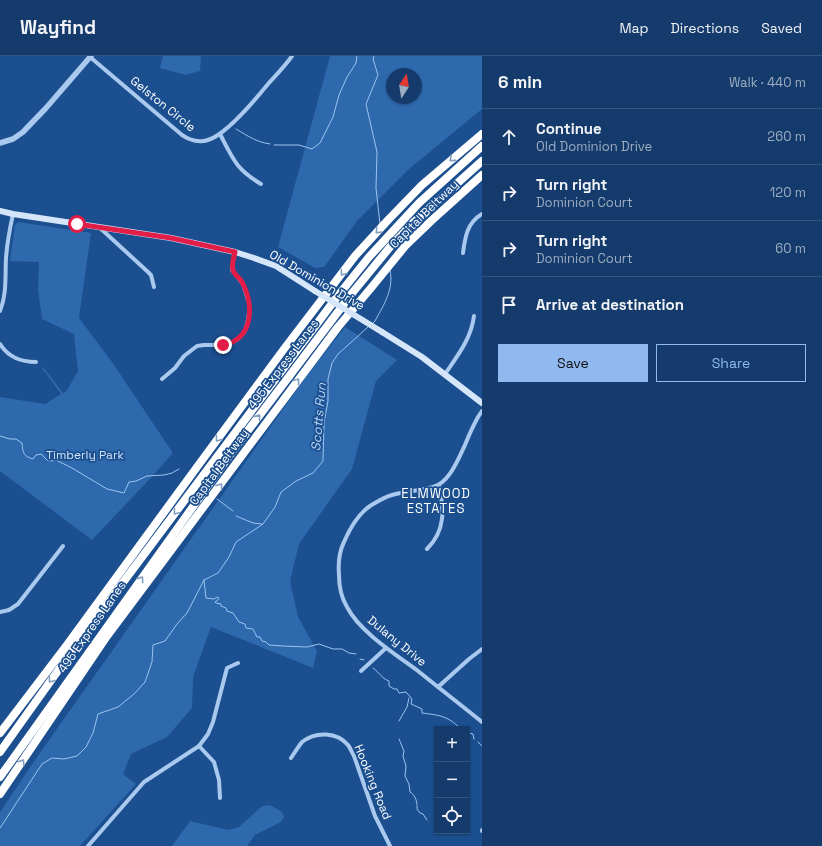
<!DOCTYPE html>
<html lang="en">
<head>
<meta charset="utf-8">
<style>
  :root { --surface:#143b6b; --page:#214673; --text:#f1f3f6; --muted:#9dadc1; --line:#33557e; --accent:#90b9f0 }
  body { margin:0; font-family:"Space Grotesk",sans-serif; background:var(--page); color:var(--text) }
  .controls { position:absolute; right:12px; bottom:12px; display:grid; overflow:hidden; border-radius:0px; box-shadow:0 1px 3px #0004 }
  .controls button { width:36px; height:36px; display:grid; place-items:center; padding:0; border:0; border-bottom:1px solid var(--line); background:var(--surface); color:var(--text); font:20px sans-serif }
  .compass { position:absolute; left:386px; top:12px; width:36px; height:36px; border-radius:50%; background:var(--surface); box-shadow:0 1px 3px #0004; rotate:12deg }
  .stop { position:absolute; width:12px; height:12px; margin:-9px; border:3px solid #e11d48; border-radius:50%; background:#fff }
  .stop.end { background:#e11d48; border-color:#fff; box-shadow:0 1px 4px #0008 }
  .list { margin:0; padding:0; list-style:none }
  h2 { display:flex; justify-content:space-between; align-items:center; height:52px; margin:0; padding:0 16px; font-size:17px }
  h2 small { font-size:13px; font-weight:400; color:var(--muted) }
  .list li { display:grid; grid-template-columns:26px 1fr auto; gap:12px; align-items:center; box-sizing:border-box; height:56px; padding:0 16px; border-top:1px solid var(--line) }
  .list b { display:block; font-size:15px; white-space:nowrap }
  .list p { margin:0; font-size:13px; white-space:nowrap; color:var(--muted) }
  .list em { font-size:13px; font-style:normal; color:var(--muted) }
  .actions { display:flex; gap:8px; padding:12px 16px }
  .actions a { flex:1; padding:9px 0; border:1px solid var(--accent); border-radius:0px; text-align:center; font-size:14px; color:var(--accent) }
  .actions .main { background:var(--accent); color:#111 }
  .icon { flex:none; width:22px; height:22px; fill:none; stroke:currentColor; stroke-width:2; stroke-linecap:round; stroke-linejoin:round }
  .map { position:relative; flex:none; width:482px; height:790px; overflow:hidden }
  header { display:flex; align-items:center; gap:24px; box-sizing:border-box; height:56px; padding:0 20px; background:var(--surface); border-bottom:1px solid var(--line) }
  header strong { font-size:19px }
  nav { display:flex; gap:22px; margin-inline-start:auto; font-size:14px }
  main { display:flex }
  aside { flex:1; background:var(--surface) }
  .map>svg:first-child { display:block }
</style>
</head>
<body>
<header>
<strong>Wayfind</strong>
<nav><a>Map</a><a>Directions</a><a>Saved</a></nav>
</header>
<main>
<div class="map">
<svg width="482" height="790" viewBox="0 0 482 790">
  <rect width="100%" height="100%" fill="#1b4f8f"/>
  <g fill="#2e69ad" fill-rule="evenodd">
    <path d="M163 0H201L200 15 186 19 160 12Z"/>
    <path d="M330 0H482V53L409 113 357 165 324 211 315 212 278 191ZM392 18H416V42H392Z"/>
    <path d="M18 166 91 177 79 262 112 306 173 397 146 427 92 484 0 415V341L45 348 61 338 42 312 43 311 63 337 66 336 78 315 74 278 42 263 38 234 39 206 10 205 15 169Z"/>
    <path d="M345 271 397 304 376 325 352 413 299 488 290 525 298 561 317 595 313 612 211 571 193 621 192 652 167 681 131 698 123 718 136 728 80 790H0V756L37 701 307 319Z"/>
    <path d="M267 749 272 750 282 756 284 761 281 766 255 779 247 790H172L190 765 228 774 239 771 261 751Z"/>
  </g>
  <g fill="none" stroke-linecap="round" stroke-linejoin="round">
    <g stroke="#9cc4f0" stroke-width="1">
      <path d="M374 0 373 3 378 19 366 48 377 96 376 132 380 168"/>
      <path d="M236 73C248 80 256 86 270 88"/>
      <path d="M274 89H299L312 93 320 87 333 61 339 39 347 21 356 7 357 0"/>
      <path d="M373 267 375 265C384 248 394 234 390 214"/>
      <path d="M0 380 10 383H16L22 387C23 397 23 400 33 403L36 399 41 398 47 404 51 405 56 404 72 412 107 433 124 437 129 426 136 425 147 420 164 419 172 417 179 413"/>
      <path d="M217 443 233 455"/>
      <path d="M236 460 253 467 262 468"/>
      <path d="M204 524 206 542 214 543 217 541 219 542 218 544 215 546 216 547 221 548V550L226 552 227 555 233 557 239 566 245 568 246 572 253 573 257 581H260L262 585 266 586 269 589 283 590 307 591 319 588 333 593H342L349 597 356 598"/>
      <path d="M360 603 364 604"/>
      <path d="M373 612C380 617 381 622 389 625V630L394 633H397L399 637 406 636 412 643 411 648 422 653V657C430 658 441 659 448 663 458 668 455 672 469 673V677L473 678 474 683"/>
      <path d="M399 665 407 651 409 642"/>
      <path d="M399 683 404 695 403 700 406 710 405 720 409 728 410 736C414 738 417 744 417 749"/>
      <path d="M478 686 482 690"/>
      <path d="M417 750V753L420 757 423 758 427 764"/>
      <path d="M0 772 42 708 52 702 64 703 77 700 86 691 93 677 98 658 118 651 134 638 145 626 152 606 153 589 165 585 177 568 187 557 204 524 218 517 229 501 236 486 263 468 275 451 281 436 296 425 313 417 323 405 324 367 328 345V323L332 307 338 298 368 271"/>
    </g>
    <g stroke="#a9c9ee" stroke-width="4">
      <path d="M90 1 182 79C189 84 199 87 208 84 227 78 255 44 268 28 276 19 285 10 292 0"/>
      <path d="M220 78C233 103 236 113 261 128"/>
      <path d="M99 171 148 216 151 219 154 231"/>
      <path d="M463 197C465 181 467 167 482 158"/>
      <path d="M0 255C7 238 5 220 6 202 7 187 10 172 13 158"/>
      <path d="M0 288C8 301 20 306 36 306"/>
      <path d="M445 318C458 299 471 283 474 260"/>
      <path d="M162 323 175 312 184 300 197 290 204 289H223L229 288 238 283 245 275 248 264 249 257V247L243 228 232 214V211L235 196"/>
      <path d="M482 355 478 361C473 370 469 379 465 389 458 403 450 426 433 431 420 435 405 435 392 439 384 441 377 446 370 450 357 459 350 472 344 486 339 496 338 507 339 519 339 530 341 541 347 551 360 576 395 598 418 615 439 632 461 649 482 666"/>
      <path d="M427 493C446 474 444 453 439 429"/>
      <path d="M0 556 9 554 18 548 63 490"/>
      <path d="M361 615 386 592"/>
      <path d="M438 631 469 603 482 593"/>
      <path d="M199 690 214 706 219 724 220 742"/>
      <path d="M291 702C295 696 298 691 302 686 316 675 337 676 348 689 351 693 352 697 354 700L375 760 390 790"/>
      <path d="M482 775V774"/>
      <path d="M88 790 144 726 199 690 208 678 213 666 227 612 238 607"/>
    </g>
    <path stroke="#a9c9ee" stroke-width="5.5" d="M0 87 13 83 23 76 46 52 91 0"/>
    <g stroke="#d6e6fa" stroke-width="6">
      <path d="M0 155 13 158 171 182 235 196 254 202 276 210 315 235"/>
      <path d="M382 276 422 301 482 347"/>
    </g>
    <g stroke="#fff" stroke-width="8">
      <path d="M0 677 67 589 197 411 284 293 355 200 389 163 422 129 482 78"/>
      <path d="M0 696 82 581 337 241 369 201 419 147 482 90"/>
      <path d="M0 721 237 389 353 236 390 191 413 167 482 105"/>
      <path d="M0 738 107 580 338 271 371 232 406 189 431 165 482 119"/>
    </g>
    <path stroke="#d6e6fa" stroke-width="6" d="M315 235 382 276"/>
  </g>
  <defs><path id="oneway-chevron" d="M-2-3.5L2.5 0L-2 3.5" fill="none" stroke-width="1.6" stroke-linecap="round" stroke-linejoin="round"/></defs>
  <g stroke="#829ec1">
    <use href="#oneway-chevron" transform="translate(452 103) rotate(140)"/>
    <use href="#oneway-chevron" transform="translate(378 175) rotate(133)"/>
    <use href="#oneway-chevron" transform="translate(343 217) rotate(127)"/>
    <use href="#oneway-chevron" transform="translate(297 325) rotate(-53)"/>
    <use href="#oneway-chevron" transform="translate(258 361) rotate(-53)"/>
    <use href="#oneway-chevron" transform="translate(218 383) rotate(127)"/>
    <use href="#oneway-chevron" transform="translate(220 430) rotate(-54)"/>
    <use href="#oneway-chevron" transform="translate(176 456) rotate(127)"/>
    <use href="#oneway-chevron" transform="translate(141 523) rotate(-55)"/>
    <use href="#oneway-chevron" transform="translate(51 624) rotate(126)"/>
    <use href="#oneway-chevron" transform="translate(22 706) rotate(-56)"/>
  </g>
  <g fill="none" stroke-linecap="round" stroke-linejoin="round">
    <path stroke="#e11d48" stroke-width="5" d="M77 168 171 182 235 196C234 201 231 209 233 214 234 219 240 222 242 226 254 249 254 283 223 289"/>
  </g>
  <g text-anchor="middle" stroke-width="3.5" stroke-linejoin="round" paint-order="stroke">
    <g font-size="12" fill="#fff" stroke="#1b4f8f">
      <text transform="translate(163 48) rotate(39)" y="4">Gelston Circle</text>
      <text transform="translate(424 158) rotate(-45)" y="4">Capital Beltway</text>
      <text transform="translate(317 224) rotate(30)" y="4">Old Dominion Drive</text>
      <text transform="translate(283 308) rotate(-53)" y="4">495 Express Lanes</text>
      <text transform="translate(219 411) rotate(-54)" y="4">Capital Beltway</text>
      <text transform="translate(92 571) rotate(-55)" y="4">495 Express Lanes</text>
      <text transform="translate(397 585) rotate(39)" y="4">Dulany Drive</text>
      <text transform="translate(373 726) rotate(68)" y="4">Hooking Road</text>
    </g>
    <g font-size="12" fill="#cfe3fa" stroke="#1b4f8f">
      <text x="85" y="403">Timberly Park</text>
    </g>
    <g font-size="13" font-style="italic" fill="#b5d3f5" stroke="#1b4f8f">
      <text transform="translate(318 361) rotate(-85)" y="5">Scotts Run</text>
    </g>
    <g font-size="13" letter-spacing="1" fill="#fff" stroke="#1b4f8f">
      <text x="436" y="442">ELMWOOD<tspan x="436" dy="15">ESTATES</tspan></text>
    </g>
  </g>
</svg>
<div class="controls">
<button>+</button>
<button>−</button>
<button><svg class="icon" aria-label="locate" viewBox="0 0 24 24"><circle cx="12" cy="12" r="6"/><path d="M12 2v4M12 18v4M2 12h4M18 12h4"/></svg></button>
</div>
<svg class="compass" viewBox="-18 -18 36 36"><path d="M0-13l5 13h-10z" fill="#e53935"/><path d="M0 13l5-13h-10z" fill="#9dadc1"/></svg>
<div class="stop" style="left:77px;top:168px"></div>
<div class="stop end" style="left:223px;top:289px"></div>
</div>
<aside>
<h2>6 min<small>Walk · 440 m</small></h2>
<ul class="list">
<li><svg class="icon" aria-label="ahead" viewBox="0 0 24 24"><path d="M12 20V5M6 11l6-6 6 6"/></svg><div><b>Continue</b><p>Old Dominion Drive</p></div><em>260 m</em></li>
<li><svg class="icon" aria-label="right" viewBox="0 0 24 24"><path d="M7 20v-9h11M14 6l5 5-5 5"/></svg><div><b>Turn right</b><p>Dominion Court</p></div><em>120 m</em></li>
<li><svg class="icon" aria-label="right" viewBox="0 0 24 24"><path d="M7 20v-9h11M14 6l5 5-5 5"/></svg><div><b>Turn right</b><p>Dominion Court</p></div><em>60 m</em></li>
<li><svg class="icon" aria-label="arrive" viewBox="0 0 24 24"><path d="M6 21V4h12l-3 4 3 4H6"/></svg><div><b>Arrive at destination</b></div></li>
</ul>
<div class="actions"><a class="main">Save</a><a>Share</a></div>
</aside>
</main>
</body>
</html>
